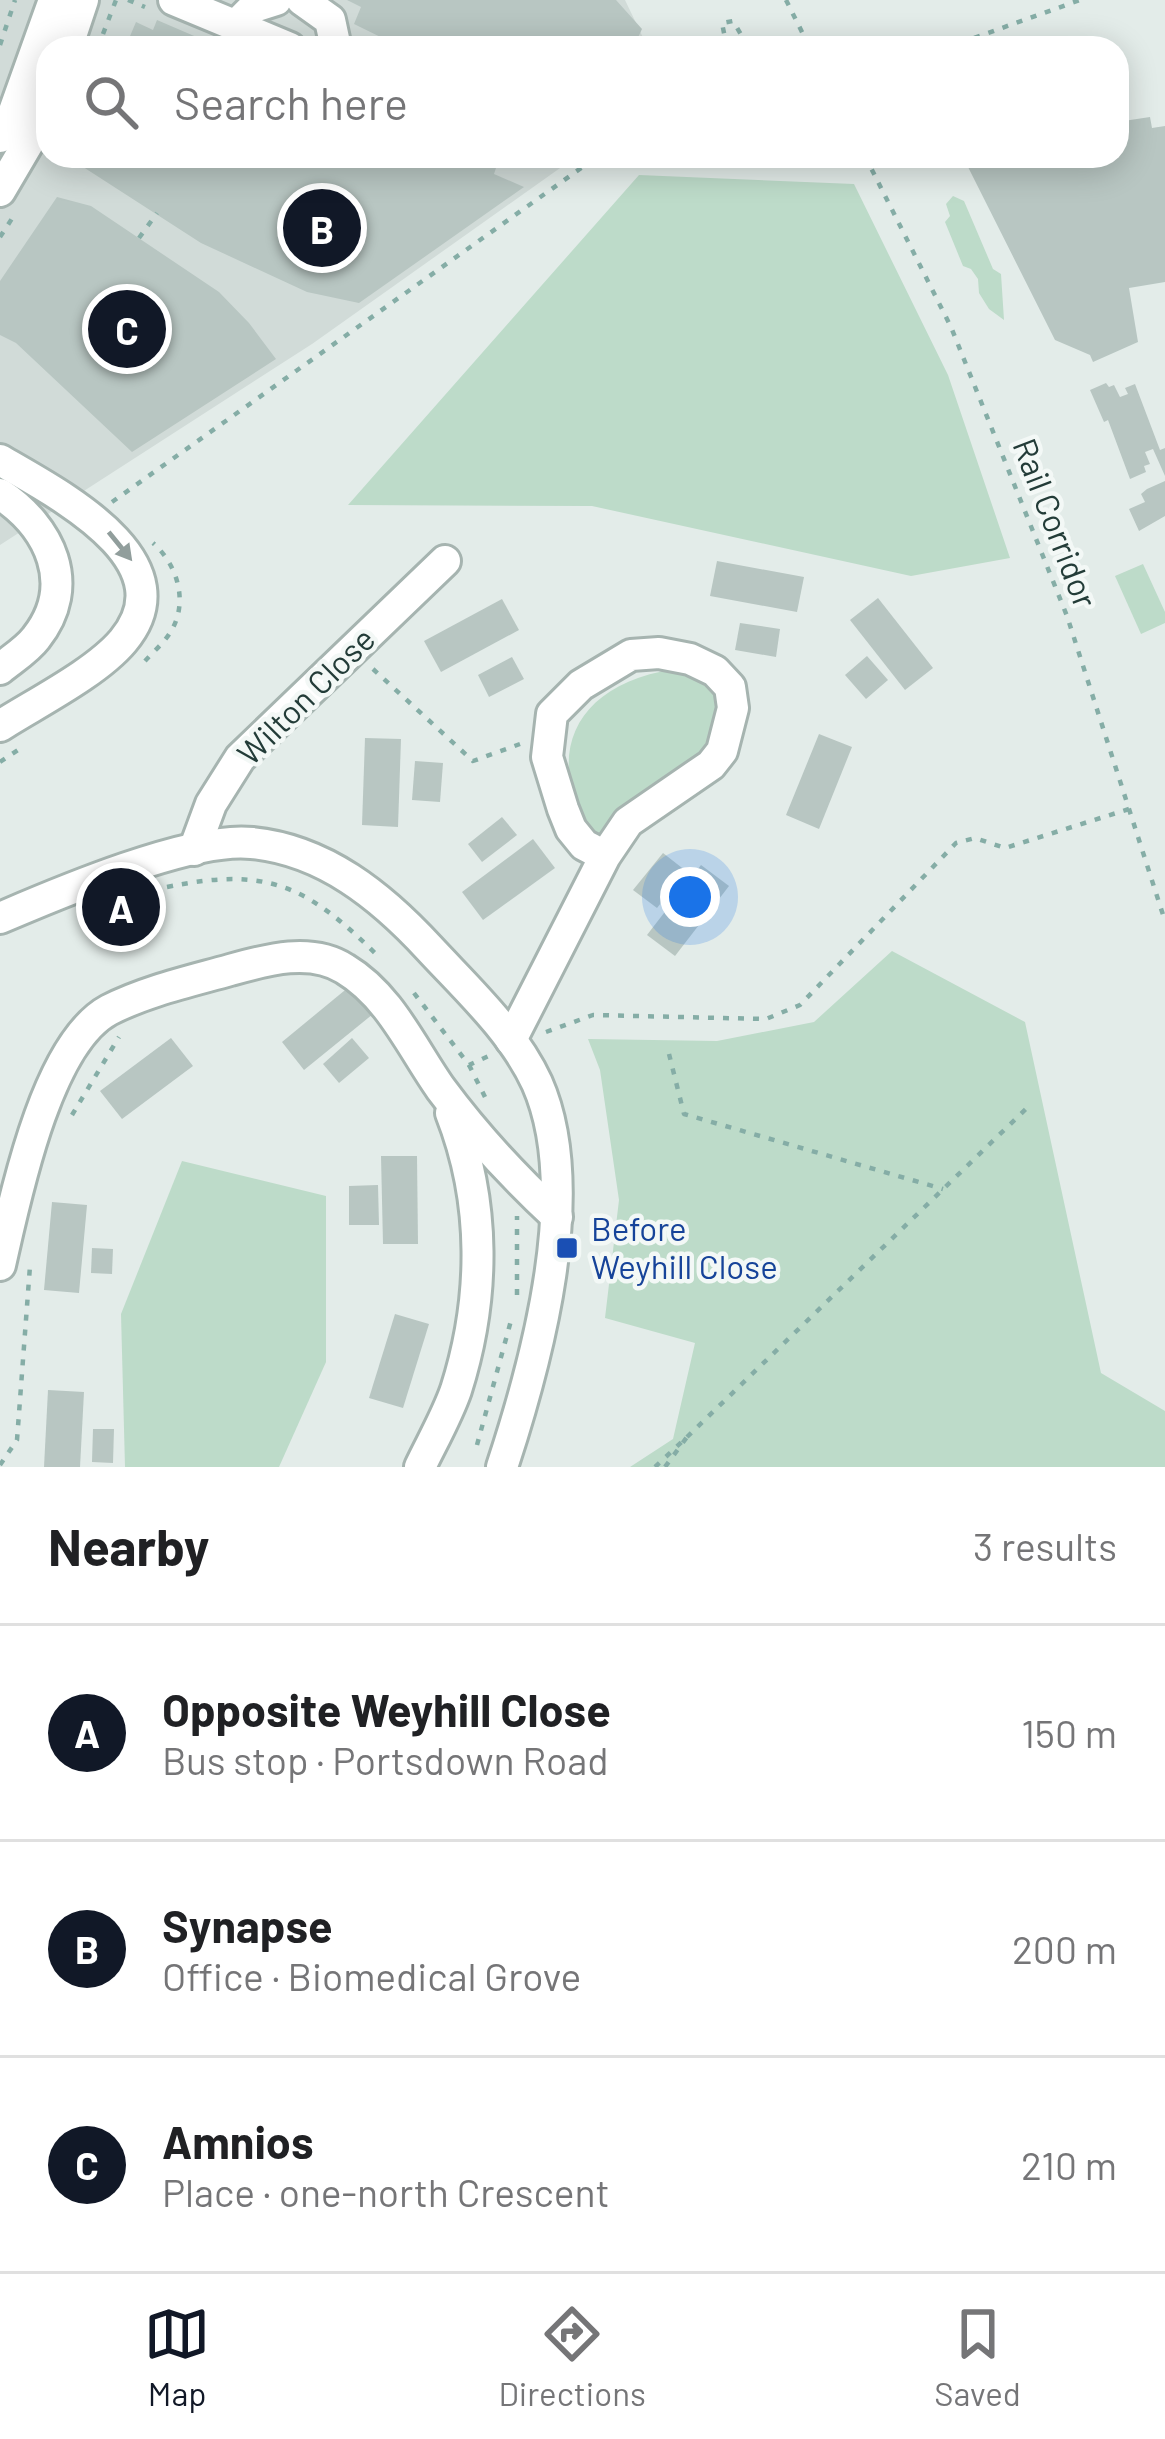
<!DOCTYPE html>
<html lang="en">
<head>
<meta charset="utf-8">
<style>
  :root { --surface:#fff; --page:#f6f6f6; --text:#202124; --muted:#757577; --line:#e0e0e0; --accent:#111827 }
  body { margin:0; font-family:Barlow,sans-serif; background:var(--page); color:var(--text) }
  .you { position:absolute; left:690px; top:897px; width:42px; height:42px; margin:-30px; border:9px solid #fff; border-radius:50%; background:#1a73e8; box-shadow:0 0 0 18px #1a73e833 }
  .badge { display:grid; place-items:center; width:78px; height:78px; border-radius:50%; background:var(--accent); color:#fff; font-size:39px; font-weight:700 }
  .pin { position:absolute; translate:-50% -50%; border:6px solid #fff; box-shadow:0 3px 12px #0006 }
  .list { margin:0; padding:0; list-style:none }
  h2 { display:flex; justify-content:space-between; align-items:center; height:156px; margin:0; padding:0 48px; font-size:51px }
  h2 small { font-size:39px; font-weight:400; color:var(--muted) }
  .list li { display:grid; grid-template-columns:78px 1fr auto; gap:36px; align-items:center; box-sizing:border-box; height:216px; padding:0 48px; border-top:3px solid var(--line) }
  .list b { display:block; font-size:45px; white-space:nowrap }
  .list p { margin:0; font-size:39px; white-space:nowrap; color:var(--muted) }
  .list em { font-size:39px; font-style:normal; color:var(--muted) }
  .icon { flex:none; width:66px; height:66px; fill:none; stroke:currentColor; stroke-width:2; stroke-linecap:round; stroke-linejoin:round }
  .map { position:relative; flex:none; width:1165px; height:1467px; overflow:hidden }
  .search { position:absolute; background:var(--surface); box-shadow:0 6px 30px #0003; left:36px; right:36px; top:36px; height:132px; display:flex; align-items:center; gap:30px; box-sizing:border-box; padding:0 42px; border-radius:36px; color:var(--muted); font-size:45px }
  .sheet { height:804px; background:var(--surface) }
  nav { display:flex; justify-content:space-around; align-items:center; box-sizing:border-box; height:168px; border-top:3px solid var(--line); background:var(--surface); font-size:33px; color:var(--muted) }
  nav a { display:grid; justify-items:center; gap:6px }
  nav .on { color:var(--accent) }
  .map>svg:first-child { display:block }
</style>
</head>
<body>
<div class="map">
<svg width="1165" height="1467" viewBox="0 0 1165 1467">
  <rect width="100%" height="100%" fill="#e3ece9"/>
  <path fill="#d1dbd8" d="M0 0H625L648 48H48V156H577L312 344 0 545Z"/>
  <g fill="#bddbc9">
    <path d="M639 175 854 184 948 375 1010 558 911 576 592 506 348 505Z"/>
    <path d="M953 196 964 201 993 269 1001 274 1004 320 989 309 979 293 978 279 971 269 963 266 945 222 950 216 946 204Z"/>
    <path d="M1143 564 1165 612V623L1141 634 1115 576Z"/>
    <path d="M674 669 706 680 729 699 706 759C652 779 627 796 596 846 541 758 570 686 674 669Z"/>
    <path d="M892 951 1025 1022 1101 1373 1165 1411V1467H630L673 1439 695 1343 605 1318 619 1200 600 1070 588 1039 717 1041 814 1022Z"/>
    <path d="M182 1161 326 1196V1362L279 1467H125L121 1314Z"/>
  </g>
  <g fill="#b8c6c2">
    <path d="M347 0H616L642 29 633 48H403L354 24 361 7Z"/>
    <path d="M157 20 222 48H125L136 22 153 30Z"/>
    <path d="M1150 117 1152 128 1165 126V282L1129 288 1138 342 1093 362 1090 355 1055 340 967 165 987 156H1117V122Z"/>
    <path d="M80 156H467L496 168 494 174 524 187 359 303 307 292 201 243 77 163Z"/>
    <path d="M57 197 91 206 219 292 249 323 276 359 132 452 16 343 0 335V281Z"/>
    <path d="M1106 383 1109 387 1114 385 1120 397 1128 394 1125 388 1135 384 1160 450 1165 448V476L1153 449 1145 452 1150 464 1144 466 1146 472 1130 479 1108 420 1104 422 1090 390Z"/>
    <path d="M1165 481V516L1139 531 1129 509 1145 502 1141 494 1147 489Z"/>
    <path d="M717 561 804 577 797 612 710 596Z"/>
    <path d="M878 598 933 668 905 690 850 620Z"/>
    <path d="M502 599 519 630 441 672 424 641Z"/>
    <path d="M740 623 780 629 776 657 735 650Z"/>
    <path d="M867 656 888 680 866 699 845 675Z"/>
    <path d="M512 657 524 679 489 697 478 675Z"/>
    <path d="M819 734 852 747 819 829 786 815Z"/>
    <path d="M365 738 401 739 398 827 362 825Z"/>
    <path d="M415 761 443 763 440 802 412 800Z"/>
    <path d="M502 817 517 835 482 862 468 844Z"/>
    <path d="M533 839 555 868 483 920 462 892Z"/>
    <path d="M663 853 686 871 657 908 633 890Z"/>
    <path d="M701 865 729 886 675 956 647 935Z"/>
    <path d="M350 986 373 1014 304 1070 282 1042Z"/>
    <path d="M171 1038 193 1066 122 1119 100 1091Z"/>
    <path d="M352 1038 369 1058 339 1083 323 1064Z"/>
    <path d="M381 1156H417L418 1244H383Z"/>
    <path d="M378 1185 379 1225H349V1186Z"/>
    <path d="M52 1202 87 1205 79 1293 44 1290Z"/>
    <path d="M92 1248 113 1249 112 1274 91 1273Z"/>
    <path d="M395 1314 429 1324 403 1408 369 1398Z"/>
    <path d="M48 1390 84 1392 80 1467H44Z"/>
    <path d="M93 1429H114L113 1463 92 1462Z"/>
  </g>
  <g fill="none" stroke-linecap="round" stroke-linejoin="round">
    <defs>
      <g id="minor">
        <path d="M174 0 290 48"/>
        <path d="M302 0 330 20 336 48"/>
        <path d="M236 25 254 7 276 0"/>
        <path d="M67 48 83 0"/>
        <path d="M0 137 12 117 54 0"/>
        <path d="M0 191 40 123 48 99"/>
        <path d="M0 460C54 492 191 560 123 641 96 673 36 703 0 726"/>
        <path d="M0 494C50 527 78 585 36 638 27 650 12 659 0 669"/>
        <path d="M194 850 211 804 240 758 445 561"/>
        <path d="M0 918C58 893 192 836 252 843 324 850 381 896 429 948 467 989 513 1031 537 1083 584 1189 537 1361 502 1467"/>
        <path d="M511 1040 605 856 628 822 711 765 722 751 733 708 730 687 715 671 690 659 659 653 631 655 581 685 552 714 547 757 563 809 571 829 584 845 605 856"/>
        <path d="M0 1265C15 1199 46 1044 109 1010 146 991 191 981 230 970 266 960 311 947 345 969 390 996 412 1048 441 1089 475 1135 515 1178 557 1217"/>
        <path d="M420 1467C432 1442 447 1416 456 1390 485 1299 486 1202 451 1113"/>
      </g>
    </defs>
    <use href="#minor" stroke="#a6b4b0" stroke-width="36"/>
    <g stroke="#85ada6" stroke-width="4.5" stroke-dasharray="6 9" stroke-linecap="butt">
      <path d="M128 0 145 7"/>
      <path d="M786 0 810 48"/>
      <path d="M103 34 116 0"/>
      <path d="M0 45 15 0"/>
      <path d="M727 48 722 23 733 21 749 48"/>
      <path d="M946 48 1080 0"/>
      <path d="M501 156 517 163 519 156"/>
      <path d="M865 156 951 327 1067 616 1165 921"/>
      <path d="M0 237 13 217"/>
      <path d="M139 238 157 213"/>
      <path d="M112 502 598 156"/>
      <path d="M145 661C153 652 165 642 171 631 189 602 177 564 153 543"/>
      <path d="M373 669 473 761 520 744"/>
      <path d="M0 762 18 750"/>
      <path d="M167 887C269 866 308 886 381 959"/>
      <path d="M414 993 469 1065 491 1055"/>
      <path d="M546 1032 593 1015 766 1019 800 1005 956 843 975 838 1005 848 1129 809"/>
      <path d="M669 1054 684 1114 943 1189"/>
      <path d="M469 1065 485 1097"/>
      <path d="M72 1115 119 1037"/>
      <path d="M517 1295V1216"/>
      <path d="M687 1437 1029 1106"/>
      <path d="M477 1445 512 1317"/>
      <path d="M0 1465 17 1440 30 1266"/>
      <path d="M655 1467 687 1437 665 1467"/>
    </g>
    <use href="#minor" stroke="#fff" stroke-width="30"/>
  </g>
  <defs><path id="oneway-solid" d="M-6-.8H1V-3.2L6.5 0L1 3.2V.8H-6Z" transform="scale(3)"/></defs>
  <use fill="#919e9c" href="#oneway-solid" transform="translate(120 546) rotate(51)"/>
  <rect fill="#1a4fb4" stroke="#f3f8f6" stroke-width="4.5" x="555" y="1236" width="24" height="24" rx="6"/>
  <g text-anchor="middle" stroke-width="9" stroke-linejoin="round" paint-order="stroke">
    <g font-size="33" fill="#233c38" stroke="#f3f8f6">
      <text transform="translate(1055 523) rotate(69)" y="12">Rail Corridor</text>
      <text transform="translate(306 696) rotate(-45)" y="12">Wilton Close</text>
    </g>
    <g font-size="33" fill="#164399" stroke="#f3f8f6" text-anchor="start">
      <text x="591" y="1241">Before<tspan x="591" dy="38">Weyhill Close</tspan></text>
    </g>
  </g>
</svg>
<div class="you"></div>
<div class="pin badge" style="left:121px;top:907px">A</div>
<div class="pin badge" style="left:322px;top:228px">B</div>
<div class="pin badge" style="left:127px;top:329px">C</div>
<div class="search"><svg class="icon" aria-label="search" viewBox="0 0 24 24"><circle cx="10" cy="10" r="6"/><path d="M15 15l6 6"/></svg>Search here</div>
</div>
<section class="sheet">
<h2>Nearby<small>3 results</small></h2>
<ul class="list">
<li><span class="badge">A</span><div><b>Opposite Weyhill Close</b><p>Bus stop · Portsdown Road</p></div><em>150 m</em></li>
<li><span class="badge">B</span><div><b>Synapse</b><p>Office · Biomedical Grove</p></div><em>200 m</em></li>
<li><span class="badge">C</span><div><b>Amnios</b><p>Place · one-north Crescent</p></div><em>210 m</em></li>
</ul>
</section>
<nav>
<a class="on"><svg class="icon" aria-label="map" viewBox="0 0 24 24"><path d="M3 6l6-2 6 2 6-2v14l-6 2-6-2-6 2zM9 4v14M15 6v14"/></svg>Map</a>
<a><svg class="icon" aria-label="directions" viewBox="0 0 24 24"><path d="M12 3l9 9-9 9-9-9zM9 14v-3h6M13 9l2 2-2 2"/></svg>Directions</a>
<a><svg class="icon" aria-label="saved" viewBox="0 0 24 24"><path d="M7 4h10v16l-5-4-5 4z"/></svg>Saved</a>
</nav>
</body>
</html>
